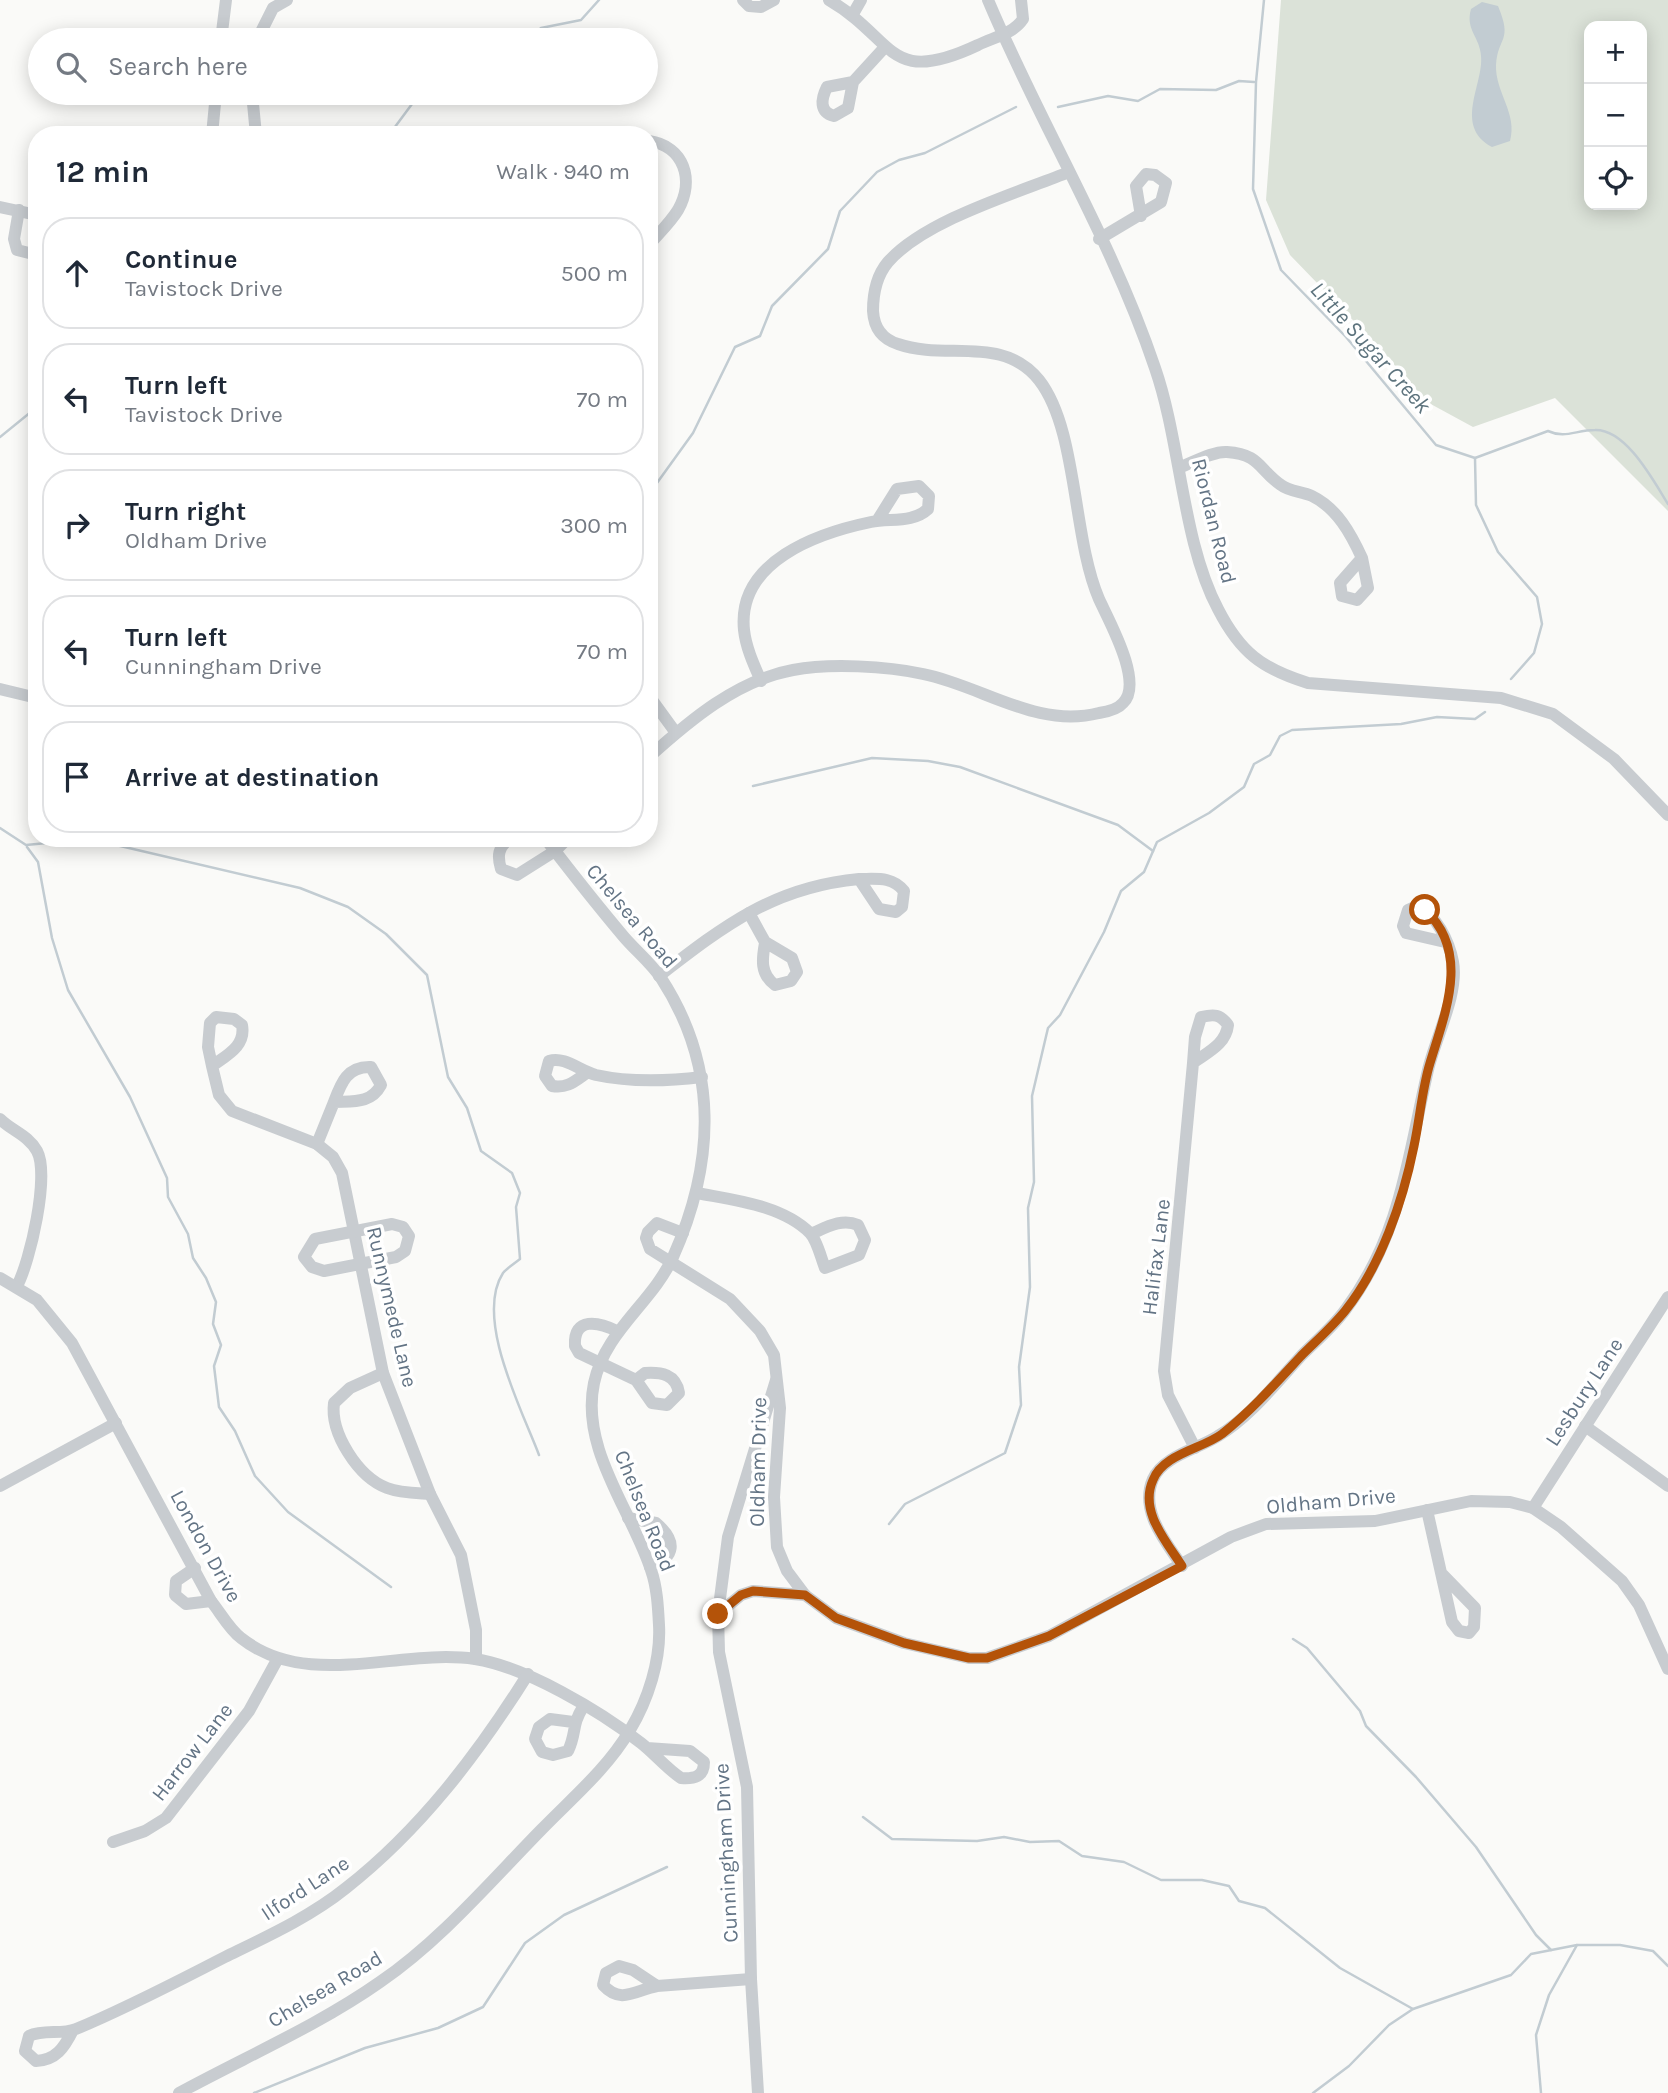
<!DOCTYPE html>
<html lang="en">
<head>
<meta charset="utf-8">
<style>
  :root { --surface:#fff; --page:#f6f6f7; --text:#1f2937; --muted:#747a83; --line:#e0e1e3 }
  body { margin:0; font-family:Karla,sans-serif; background:var(--page); color:var(--text) }
  .controls { position:absolute; right:21px; top:21px; display:grid; overflow:hidden; border-radius:14px; box-shadow:0 4px 18px #0003 }
  .controls button { width:63px; height:63px; display:grid; place-items:center; padding:0; border:0; border-bottom:2px solid var(--line); background:var(--surface); color:var(--text); font:35px sans-serif }
  .stop { position:absolute; width:21px; height:21px; margin:-16px; border:5px solid #b45309; border-radius:50%; background:#fff }
  .stop.end { background:#b45309; border-color:#fff; box-shadow:0 2px 7px #0008 }
  .list { margin:0; padding:0; list-style:none }
  h2 { display:flex; justify-content:space-between; align-items:center; height:91px; margin:0; padding:0 28px; font-size:30px }
  h2 small { font-size:23px; font-weight:400; color:var(--muted) }
  .list li { display:grid; grid-template-columns:46px 1fr auto; gap:21px; align-items:center; box-sizing:border-box; height:112px; margin:0 14px 14px; padding:0 14px; border:2px solid var(--line); border-radius:28px }
  .list b { display:block; font-size:26px; white-space:nowrap }
  .list p { margin:0; font-size:23px; white-space:nowrap; color:var(--muted) }
  .list em { font-size:23px; font-style:normal; color:var(--muted) }
  .icon { flex:none; width:38px; height:38px; fill:none; stroke:currentColor; stroke-width:2; stroke-linecap:round; stroke-linejoin:round }
  .map { position:relative; flex:none; width:1668px; height:2093px; overflow:hidden }
  .search { position:absolute; background:var(--surface); box-shadow:0 4px 18px #0003; left:28px; top:28px; width:630px; height:77px; display:flex; align-items:center; gap:18px; box-sizing:border-box; padding:0 24px; border-radius:38px; color:var(--muted); font-size:26px }
  .panel { position:absolute; background:var(--surface); box-shadow:0 4px 18px #0003; left:28px; top:126px; width:630px; height:721px; border-radius:28px }
  .map>svg:first-child { display:block }
</style>
</head>
<body>
<div class="map">
<svg width="1668" height="2093" viewBox="0 0 1668 2093">
  <rect width="100%" height="100%" fill="#fafaf8"/>
  <path fill="#dbe2d8" fill-rule="evenodd" d="M1281 0H1668V511L1555 398 1473 427 1427 402 1377 345 1290 255 1266 200ZM1589 26H1642V205H1589Z"/>
  <path fill="#c2ccd2" d="M1482 2 1498 6C1513 42 1498 36 1496 65 1495 92 1518 114 1510 141L1492 147C1453 126 1484 84 1481 56 1480 37 1465 30 1471 9Z"/>
  <g fill="none" stroke-linecap="round" stroke-linejoin="round">
    <g stroke="#c2ccd2" stroke-width="2.5">
      <path d="M1264 0 1256 82 1253 189 1281 270 1346 337 1436 445 1475 458 1548 431C1565 439 1576 430 1595 430 1626 429 1653 480 1668 504"/>
      <path d="M528 40 541 28 581 20 599 0"/>
      <path d="M1058 107 1108 96 1138 101 1160 89 1216 90 1239 81 1254 82"/>
      <path d="M389 135 412 104 425 93"/>
      <path d="M0 437 37 407"/>
      <path d="M1475 458 1476 505 1498 552 1537 597 1542 624 1534 653 1511 679"/>
      <path d="M649 494 693 433 735 347 760 336 772 306 828 249 840 211 877 172 899 160 925 153 1016 107"/>
      <path d="M753 786 872 758 928 761 960 767 1118 825 1153 851"/>
      <path d="M0 828 26 845 68 841 116 845 300 888 348 907 386 934 427 975 448 1077 467 1108 481 1151 512 1173 520 1193 516 1207 520 1259C515 1263 507 1268 503 1273 474 1318 522 1410 539 1455"/>
      <path d="M27 847 38 862 52 938 68 990 130 1097 167 1178 168 1197 188 1234 193 1258 206 1278 216 1302 213 1324 221 1345 214 1366 219 1407 235 1431 255 1476 288 1512 391 1587"/>
      <path d="M889 1524 905 1504 1005 1453 1021 1405 1019 1367 1030 1287 1028 1208 1034 1182 1032 1096 1048 1028 1060 1015 1104 932 1121 891 1144 872 1157 842 1209 813 1244 787 1254 764 1270 755 1280 736 1292 730 1401 724 1437 717 1475 719 1485 712"/>
      <path d="M1293 1639 1307 1648 1360 1711 1366 1726 1416 1777 1476 1847 1536 1935 1551 1950"/>
      <path d="M863 1817 892 1839 977 1841 1004 1837 1030 1842 1059 1841 1082 1856 1124 1862 1161 1880H1202L1229 1886 1239 1901 1265 1908 1340 1968 1413 2009"/>
      <path d="M254 2093 365 2048 438 2028 483 2007 525 1943 564 1915 667 1867"/>
      <path d="M1313 2093 1349 2066 1389 2025 1413 2009 1511 1975 1531 1954 1577 1945H1620L1653 1951 1668 1966"/>
      <path d="M1541 2093 1536 2035 1549 1995 1577 1945"/>
    </g>
    <g stroke="#c8ccd0" stroke-width="12">
      <path d="M743 0 749 6 761 7 774 0"/>
      <path d="M829 0C896 39 887 88 978 45 994 37 1013 34 1023 19L1021 0"/>
      <path d="M988 0C1040 124 1112 240 1155 368 1181 443 1182 541 1218 609 1240 652 1262 669 1308 683L1501 698 1553 714 1614 759 1668 815"/>
      <path d="M853 14 861 0"/>
      <path d="M221 40 226 0"/>
      <path d="M257 40 273 8 287 0"/>
      <path d="M853 82 848 108 834 116C819 112 821 99 827 87L853 82 885 47"/>
      <path d="M142 93 161 98 175 93"/>
      <path d="M252 93 256 135"/>
      <path d="M212 135 216 93"/>
      <path d="M649 141C684 146 695 180 678 210 670 223 658 234 649 245"/>
      <path d="M0 207 37 215"/>
      <path d="M19 210 14 239 17 250 37 255"/>
      <path d="M1099 239 1161 202 1166 183 1155 175 1146 174 1136 186 1141 216"/>
      <path d="M1181 467C1194 462 1213 451 1227 452 1260 454 1259 470 1281 485 1290 492 1302 491 1312 496 1337 508 1351 534 1362 558L1340 583 1342 596 1357 600 1368 588 1362 558"/>
      <path d="M761 681C754 665 746 648 744 630 737 561 818 533 871 522 890 518 913 523 928 509L929 496 919 486 897 489 877 521"/>
      <path d="M649 686 652 700 676 733"/>
      <path d="M0 689 37 698"/>
      <path d="M649 757C689 721 737 680 793 670 829 663 887 666 923 674 983 686 1036 729 1099 713 1106 712 1118 709 1123 703 1144 683 1109 621 1099 599 1072 536 1078 430 1039 380 1002 334 946 361 898 344 882 339 874 328 873 311 873 294 877 275 888 262 925 220 1017 193 1069 172"/>
      <path d="M510 838C498 847 497 856 501 869L517 875 555 851 568 838"/>
      <path d="M749 913 765 942V943C762 959 760 974 775 985L791 981 797 972 792 958 765 942"/>
      <path d="M659 976C725 925 774 887 859 879L879 909 896 912 902 907 904 891C892 876 876 879 859 879"/>
      <path d="M1193 1063 1195 1037 1201 1017C1214 1014 1220 1014 1228 1025 1226 1044 1208 1052 1193 1063L1164 1371 1168 1395 1195 1448"/>
      <path d="M212 1066 208 1047 210 1023 216 1017 234 1019 242 1025C246 1046 227 1055 212 1066L219 1095 232 1111 317 1144 333 1157 342 1173 383 1373 430 1494 461 1555 476 1630V1659"/>
      <path d="M588 1072C576 1080 568 1089 552 1086L545 1076 549 1061C565 1056 580 1071 596 1075 628 1082 669 1081 702 1077"/>
      <path d="M0 1119C12 1131 28 1135 37 1151 50 1175 30 1262 17 1286"/>
      <path d="M317 1144 334 1102C353 1101 371 1104 381 1085L371 1067C347 1066 341 1083 334 1102"/>
      <path d="M697 1193C733 1200 782 1205 810 1233 817 1240 821 1258 825 1268L859 1255 865 1240 858 1225C842 1218 827 1227 811 1234"/>
      <path d="M392 1224 403 1227 409 1236 405 1251 396 1257 324 1271 312 1267 304 1257 315 1239Z"/>
      <path d="M683 1233 657 1223 648 1232 646 1238 650 1249 730 1299 760 1331 774 1355 780 1408 774 1497 777 1547 787 1571 805 1595 836 1618 904 1643 969 1658H987L1049 1636 1231 1537 1266 1524 1375 1521 1471 1501 1510 1502 1533 1508 1561 1527 1622 1581 1639 1605 1668 1669"/>
      <path d="M0 1278 37 1300 72 1343 211 1601C220 1612 229 1629 241 1638 308 1691 398 1648 475 1659 526 1667 600 1711 641 1743 655 1754 666 1768 681 1778 694 1779 704 1777 704 1762L690 1751 647 1748"/>
      <path d="M617 1331C599 1322 573 1316 575 1346L579 1353 636 1380 652 1403 667 1405 679 1393C676 1374 661 1372 645 1373L636 1380"/>
      <path d="M383 1373 350 1388 334 1403C330 1433 358 1477 387 1488 400 1493 416 1493 430 1494"/>
      <path d="M1585 1426 1668 1486"/>
      <path d="M0 1486 116 1423"/>
      <path d="M1533 1508 1668 1297"/>
      <path d="M1427 1510 1452 1622 1459 1631 1469 1633 1474 1627 1475 1608 1441 1573"/>
      <path d="M628 1518 656 1523C677 1541 676 1557 650 1567"/>
      <path d="M1182 1566C1166 1542 1139 1511 1153 1479 1163 1456 1198 1449 1218 1436 1250 1417 1277 1382 1302 1355 1317 1340 1334 1326 1346 1309 1401 1235 1408 1156 1428 1070 1435 1039 1459 993 1453 962 1449 941 1436 914 1417 906L1408 910 1403 926 1406 933 1445 942"/>
      <path d="M195 1568 176 1581 175 1595 186 1604 211 1601"/>
      <path d="M718 1614 741 1595 753 1591 805 1595"/>
      <path d="M573 1722 550 1719 539 1727 535 1739 542 1752 553 1755 568 1751C577 1732 571 1726 583 1707"/>
      <path d="M113 1842 145 1831 166 1818 249 1711 277 1660"/>
      <path d="M657 1986C636 1990 621 2005 603 1985L606 1973 619 1966 633 1970 657 1986 751 1979"/>
      <path d="M73 2030C64 2048 56 2060 36 2061L25 2051 29 2036C44 2029 61 2035 76 2029 127 2008 176 1982 225 1957 266 1937 310 1917 346 1888 420 1830 478 1754 528 1674"/>
      <path d="M179 2093C245 2057 319 2025 380 1982 440 1941 490 1882 541 1830 572 1798 607 1769 630 1730 648 1700 661 1660 659 1625 658 1606 657 1587 651 1570 632 1511 580 1449 594 1383 605 1331 652 1303 673 1257 715 1163 719 1067 661 978 651 963 636 951 624 937 597 905 571 872 545 838"/>
      <path d="M758 2093 751 1979 747 1787 719 1652 718 1614 728 1537 776 1380"/>
    </g>
  </g>
  <g fill="none" stroke-linecap="round" stroke-linejoin="round">
    <path stroke="#b45309" stroke-width="9" d="M718 1614 741 1595 753 1591 805 1595 836 1618 904 1643 969 1658H987L1049 1636 1182 1566C1166 1541 1139 1511 1153 1480 1163 1454 1202 1449 1222 1434 1251 1411 1276 1383 1301 1356 1316 1341 1332 1327 1345 1311 1381 1266 1403 1201 1414 1146 1420 1118 1422 1089 1430 1063 1445 1013 1471 952 1425 910"/>
  </g>
  <g text-anchor="middle" stroke-width="7" stroke-linejoin="round" paint-order="stroke">
    <g font-size="21" fill="#637485" stroke="#fff">
      <text transform="translate(1214 521) rotate(76)" y="7">Riordan Road</text>
      <text transform="translate(632 916) rotate(50)" y="7">Chelsea Road</text>
      <text transform="translate(1156 1257) rotate(-83)" y="7">Halifax Lane</text>
      <text transform="translate(392 1307) rotate(77)" y="7">Runnymede Lane</text>
      <text transform="translate(1584 1392) rotate(-57)" y="7">Lesbury Lane</text>
      <text transform="translate(758 1462) rotate(-89)" y="7">Oldham Drive</text>
      <text transform="translate(1331 1501) rotate(-5)" y="7">Oldham Drive</text>
      <text transform="translate(645 1511) rotate(68)" y="7">Chelsea Road</text>
      <text transform="translate(206 1546) rotate(61)" y="7">London Drive</text>
      <text transform="translate(192 1752) rotate(-52)" y="7">Harrow Lane</text>
      <text transform="translate(726 1853) rotate(-93)" y="7">Cunningham Drive</text>
      <text transform="translate(305 1888) rotate(-33)" y="7">Ilford Lane</text>
      <text transform="translate(325 1989) rotate(-31)" y="7">Chelsea Road</text>
    </g>
    <g font-size="23" font-style="italic" fill="#5e747e" stroke="#fff">
      <text transform="translate(1371 347) rotate(48)" y="8">Little Sugar Creek</text>
    </g>
  </g>
</svg>
<div class="controls">
<button>+</button>
<button>−</button>
<button><svg class="icon" aria-label="locate" viewBox="0 0 24 24"><circle cx="12" cy="12" r="6"/><path d="M12 2v4M12 18v4M2 12h4M18 12h4"/></svg></button>
</div>
<div class="stop" style="left:1425px;top:910px"></div>
<div class="stop end" style="left:718px;top:1614px"></div>
<div class="search"><svg class="icon" aria-label="search" viewBox="0 0 24 24"><circle cx="10" cy="10" r="6"/><path d="M15 15l6 6"/></svg>Search here</div>
<section class="panel">
<h2>12 min<small>Walk · 940 m</small></h2>
<ul class="list">
<li><svg class="icon" aria-label="ahead" viewBox="0 0 24 24"><path d="M12 20V5M6 11l6-6 6 6"/></svg><div><b>Continue</b><p>Tavistock Drive</p></div><em>500 m</em></li>
<li><svg class="icon" aria-label="left" viewBox="0 0 24 24"><path d="M17 20v-9H6M10 6l-5 5 5 5"/></svg><div><b>Turn left</b><p>Tavistock Drive</p></div><em>70 m</em></li>
<li><svg class="icon" aria-label="right" viewBox="0 0 24 24"><path d="M7 20v-9h11M14 6l5 5-5 5"/></svg><div><b>Turn right</b><p>Oldham Drive</p></div><em>300 m</em></li>
<li><svg class="icon" aria-label="left" viewBox="0 0 24 24"><path d="M17 20v-9H6M10 6l-5 5 5 5"/></svg><div><b>Turn left</b><p>Cunningham Drive</p></div><em>70 m</em></li>
<li><svg class="icon" aria-label="arrive" viewBox="0 0 24 24"><path d="M6 21V4h12l-3 4 3 4H6"/></svg><div><b>Arrive at destination</b></div></li>
</ul>
</section>
</div>
</body>
</html>
